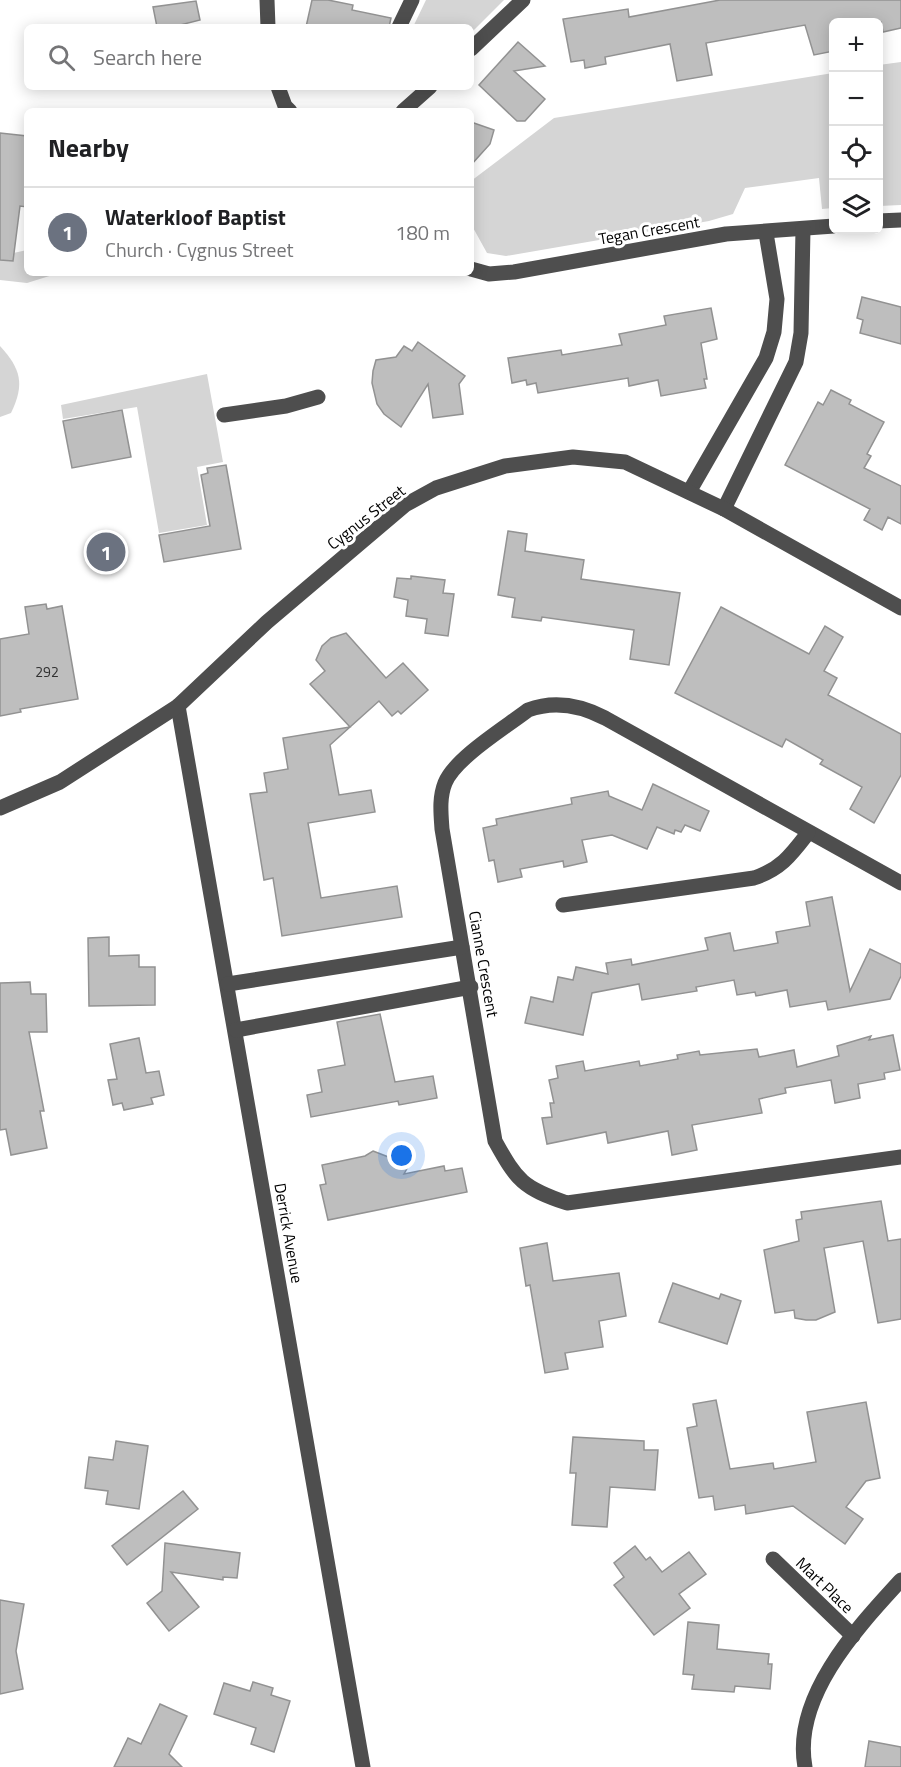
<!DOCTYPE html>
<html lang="en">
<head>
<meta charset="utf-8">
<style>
  :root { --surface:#fff; --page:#f6f6f6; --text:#202124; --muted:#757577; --line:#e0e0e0; --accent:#ea580c }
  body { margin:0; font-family:"Titillium Web",sans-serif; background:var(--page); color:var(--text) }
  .controls { position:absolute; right:18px; top:18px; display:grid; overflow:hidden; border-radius:9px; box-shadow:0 3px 15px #0003 }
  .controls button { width:54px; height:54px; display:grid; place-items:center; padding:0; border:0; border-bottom:2px solid var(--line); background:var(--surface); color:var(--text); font:30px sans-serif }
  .you { position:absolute; left:402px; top:1156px; width:21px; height:21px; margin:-15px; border:4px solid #fff; border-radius:50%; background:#1a73e8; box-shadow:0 0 0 9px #1a73e833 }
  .badge { display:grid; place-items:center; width:39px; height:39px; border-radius:50%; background:var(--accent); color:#fff; font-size:20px; font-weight:700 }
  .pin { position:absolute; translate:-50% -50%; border:3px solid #fff; box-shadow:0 2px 6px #0006 }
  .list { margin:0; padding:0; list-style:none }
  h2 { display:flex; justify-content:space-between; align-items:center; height:78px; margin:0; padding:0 24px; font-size:26px }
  h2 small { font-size:20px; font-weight:400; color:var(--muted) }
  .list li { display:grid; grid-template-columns:39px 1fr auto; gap:18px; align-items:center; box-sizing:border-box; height:90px; padding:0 24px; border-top:2px solid var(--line) }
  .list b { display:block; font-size:22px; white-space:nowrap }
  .list p { margin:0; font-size:20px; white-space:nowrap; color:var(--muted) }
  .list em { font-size:20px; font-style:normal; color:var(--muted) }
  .icon { flex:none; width:33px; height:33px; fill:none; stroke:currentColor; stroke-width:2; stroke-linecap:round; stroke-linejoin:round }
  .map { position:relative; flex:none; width:901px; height:1767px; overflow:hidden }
  .search { position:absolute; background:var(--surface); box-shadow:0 3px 15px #0003; left:24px; top:24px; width:450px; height:66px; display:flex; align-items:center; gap:15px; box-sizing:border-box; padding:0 21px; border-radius:9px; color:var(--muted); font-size:22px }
  .panel { position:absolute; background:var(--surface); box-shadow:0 3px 15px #0003; left:24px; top:108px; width:450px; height:168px; border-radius:9px }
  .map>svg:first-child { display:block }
</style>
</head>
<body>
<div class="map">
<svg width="901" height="1767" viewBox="0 0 901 1767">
  <rect width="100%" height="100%" fill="#fff"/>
  <g fill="#d5d5d5">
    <path d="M426 0H504L471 33V27H413Z"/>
    <path d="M901 62V205L879 206V65Z"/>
    <path d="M833 73V208L822 209 819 178 745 188 733 214 709 221 506 256 487 253 471 224V181L554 118Z"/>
    <path d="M27 250V273H59L27 283 0 280V256Z"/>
    <path d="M0 346C21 369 25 384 11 413L0 417Z"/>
    <path d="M207 374 223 462 197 467 207 525 159 533 137 407 63 419 61 405Z"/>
  </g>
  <g fill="#bebebe" stroke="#929292" stroke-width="1.5">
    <path d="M312 0H328L353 5 352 10 391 18 389 27H306Z"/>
    <path d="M720 0H901V28L883 32 881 22H834V51L814 55 805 25 706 43 712 75 677 81 670 44 605 57 606 64 585 68 584 60 571 62 563 19 628 9 629 17Z"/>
    <path d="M196 1 200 20 180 25V27H157L153 7Z"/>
    <path d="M518 42 545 66 514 71 545 99 525 121H517L479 85Z"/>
    <path d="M471 122 494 130 490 144 471 165Z"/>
    <path d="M0 133 27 136V207L20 206 13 261 0 260Z"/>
    <path d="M862 297 901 307V344L860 333 863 320 857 318Z"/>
    <path d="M711 308 717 339 701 343 707 379H704L706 388 661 396 658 380 629 386 628 378 538 393 536 383 527 385 526 380 512 383 508 358 561 350 562 355 622 345 619 334 666 325 664 316Z"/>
    <path d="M418 342 465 376 459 384 463 414 433 418 428 384 401 427 384 414 377 404 372 383 373 371 376 360 396 357 404 346 412 351Z"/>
    <path d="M831 390 851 400 849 404 884 422 867 454 871 456 864 468 901 486V524L888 517 882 530 864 520 870 509 785 465 818 402 823 405Z"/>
    <path d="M122 410 131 457 72 468 63 421Z"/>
    <path d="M226 465 241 549 164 562 159 535 210 526 201 475 208 473 207 468Z"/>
    <path d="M508 531 527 534 525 551 584 560 581 579 680 593 669 665 630 659 634 630 542 617 541 621 512 617 515 598 498 595Z"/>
    <path d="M411 576 445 580 443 593 454 594 448 636 425 633 427 619 406 616 408 600 394 597 397 578 411 579Z"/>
    <path d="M46 604 47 609 62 606 78 699 20 709 21 712 0 716V639L29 634 25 607Z"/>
    <path d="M721 607 809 654 825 626 843 637 824 671 837 678 828 695 901 734V775L874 823 850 809 862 787 820 764 823 760 786 739 782 747 675 693Z"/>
    <path d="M346 633 386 678 403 663 428 690 401 714 398 711 392 716 379 701 330 745 339 795 371 790 375 812 308 823 321 898 397 886 402 917 282 936 273 878 264 880 250 794 267 792 264 773 288 769 283 738 350 727 310 684 325 671 316 660 322 646 331 638Z"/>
    <path d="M653 784 709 811 700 831 685 825 681 832 675 830 674 834 657 827 647 849 612 835 582 840 587 862 564 867 563 861 520 869 522 877 498 882 494 860 489 861 483 828 497 825 496 819 572 804 571 798 608 791 609 796 642 810Z"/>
    <path d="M832 897 850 991 870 949 901 964V976L890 999 828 1010 826 1001 790 1007 787 990 756 996 755 992 737 995 734 980 696 987 697 991 642 1000 639 984 592 993 583 1035 525 1023 531 997 553 1002 558 977 573 980 576 967 608 974 606 963 631 959 632 965 708 950 705 938 730 933 734 951 778 943 776 932 810 926 806 902Z"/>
    <path d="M109 937V956L139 955V967H155V1005L89 1006 88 938Z"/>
    <path d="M30 982 31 994H46L47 1032H29L44 1111H40L47 1148 11 1155 6 1129 0 1130V983Z"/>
    <path d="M380 1014 395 1082 433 1076 437 1098 399 1105 398 1101 311 1117 307 1095 322 1092 318 1070 345 1065 337 1022Z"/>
    <path d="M893 1035 900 1070 884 1073 885 1079 858 1084 860 1098 835 1103 831 1080 785 1088 786 1093 759 1099 762 1113 692 1125 697 1150 672 1155 668 1131 608 1143 606 1132 547 1144 542 1118 552 1117 550 1103H554L549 1080 558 1078 556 1066 583 1061 585 1071 639 1061 640 1066 678 1059 677 1055 699 1051 700 1055 757 1049 759 1057 794 1050 797 1067 839 1056 837 1046 871 1036 869 1040Z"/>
    <path d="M139 1038 146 1073 159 1071 164 1095 151 1098 153 1104 124 1110 122 1103 113 1105 108 1080 117 1079 110 1044Z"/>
    <path d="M373 1151 409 1165 404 1174 444 1166 445 1171 462 1168 467 1192 328 1220 320 1185 326 1184 322 1165 365 1156Z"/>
    <path d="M881 1201 888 1241 901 1239V1319L878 1323 863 1241 824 1248 835 1312 816 1320H806L795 1318 794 1310 775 1313 764 1250 799 1241 796 1220 802 1219 801 1212Z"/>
    <path d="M547 1243 553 1281 619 1273 626 1316 599 1321 603 1347 565 1353 568 1369 545 1373 530 1285 526 1286 520 1248Z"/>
    <path d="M673 1283 719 1299 721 1294 741 1301 727 1344 659 1322Z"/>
    <path d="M716 1400 730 1469 773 1463 774 1469 816 1462 807 1412 866 1402 880 1478 866 1481 846 1507 863 1519 845 1544 793 1506 746 1514 745 1505 715 1510 713 1496 699 1498 687 1428 697 1426 693 1404Z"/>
    <path d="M573 1437 644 1441V1450H658L655 1490 610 1487 607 1527 572 1525 576 1473H570Z"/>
    <path d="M116 1441 148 1446 139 1509 106 1504 108 1491 85 1488 89 1457 113 1460Z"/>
    <path d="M183 1491 198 1509 127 1565 112 1546Z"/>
    <path d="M165 1543 240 1553 237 1578 223 1577V1580L171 1572 199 1607 169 1631 147 1603 162 1591Z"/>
    <path d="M635 1546 646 1560 650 1557 662 1572 689 1552 706 1574 679 1594 690 1608 654 1635 614 1585 624 1577 614 1563Z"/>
    <path d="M0 1600 24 1604 16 1651 23 1689 0 1694Z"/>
    <path d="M688 1622 719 1625 717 1649 769 1654 768 1664H772L770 1689 735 1686 734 1692 692 1689 694 1675 683 1674Z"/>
    <path d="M253 1682 273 1688 271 1695 290 1701 274 1752 251 1744 256 1728 214 1714 224 1683 250 1691Z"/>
    <path d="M160 1704 187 1716 169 1754 182 1767H114L128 1738 141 1744Z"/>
    <path d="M869 1741 901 1747V1767H865Z"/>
  </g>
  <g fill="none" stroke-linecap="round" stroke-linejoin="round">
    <g stroke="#4e4e4e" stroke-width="15">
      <path d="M267 0 268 27"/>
      <path d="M399 27 412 0"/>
      <path d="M471 49 523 0"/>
      <path d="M278 87 285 106 290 111"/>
      <path d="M403 111 430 87"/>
      <path d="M878 221 901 220"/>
      <path d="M471 269 489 274 514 272 726 234 834 226"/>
      <path d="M224 415 286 406 318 397"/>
      <path d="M689 492 766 358 774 332 777 299 766 233"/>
      <path d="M724 509 796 362 801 333 803 229"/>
      <path d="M178 706 363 1767"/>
      <path d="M0 808 60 782 178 706 267 622 405 505 436 488 505 466 573 457 625 462 724 509 901 608"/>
      <path d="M901 883 605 718C580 705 555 700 528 710 506 727 455 758 445 783 439 798 441 814 442 829L495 1141C517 1181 523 1188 567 1203L901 1157"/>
      <path d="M563 905 754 878C781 869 791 855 808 833"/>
      <path d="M228 984 462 947"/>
      <path d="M236 1030 471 987"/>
      <path d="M773 1559 853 1636"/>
      <path d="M805 1767C792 1697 857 1628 901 1580"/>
    </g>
  </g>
  <g text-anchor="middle" stroke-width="6" stroke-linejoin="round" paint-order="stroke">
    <g font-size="14" fill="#303030">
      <text x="47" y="677">292</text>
    </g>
    <g font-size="16" fill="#000" stroke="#fff">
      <text transform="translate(649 230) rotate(-10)" y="6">Tegan Crescent</text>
      <text transform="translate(366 517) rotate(-38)" y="6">Cygnus Street</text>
      <text transform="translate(484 964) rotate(80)" y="6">Cianne Crescent</text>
      <text transform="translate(289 1233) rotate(80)" y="6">Derrick Avenue</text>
      <text transform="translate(825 1585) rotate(44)" y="6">Mart Place</text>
    </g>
  </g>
</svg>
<div class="controls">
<button>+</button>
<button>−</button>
<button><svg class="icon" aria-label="locate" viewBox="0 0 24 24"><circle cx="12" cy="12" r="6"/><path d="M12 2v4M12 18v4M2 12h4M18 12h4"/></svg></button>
<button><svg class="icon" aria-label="layers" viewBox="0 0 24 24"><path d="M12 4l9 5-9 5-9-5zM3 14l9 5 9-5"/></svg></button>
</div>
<div class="you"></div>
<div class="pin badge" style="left:106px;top:552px;background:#6b7280">1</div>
<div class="search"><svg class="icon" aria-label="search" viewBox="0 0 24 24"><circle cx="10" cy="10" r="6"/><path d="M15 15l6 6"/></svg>Search here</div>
<section class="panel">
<h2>Nearby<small></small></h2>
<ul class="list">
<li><span class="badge" style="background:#6b7280">1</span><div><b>Waterkloof Baptist</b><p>Church · Cygnus Street</p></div><em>180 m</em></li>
</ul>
</section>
</div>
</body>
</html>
